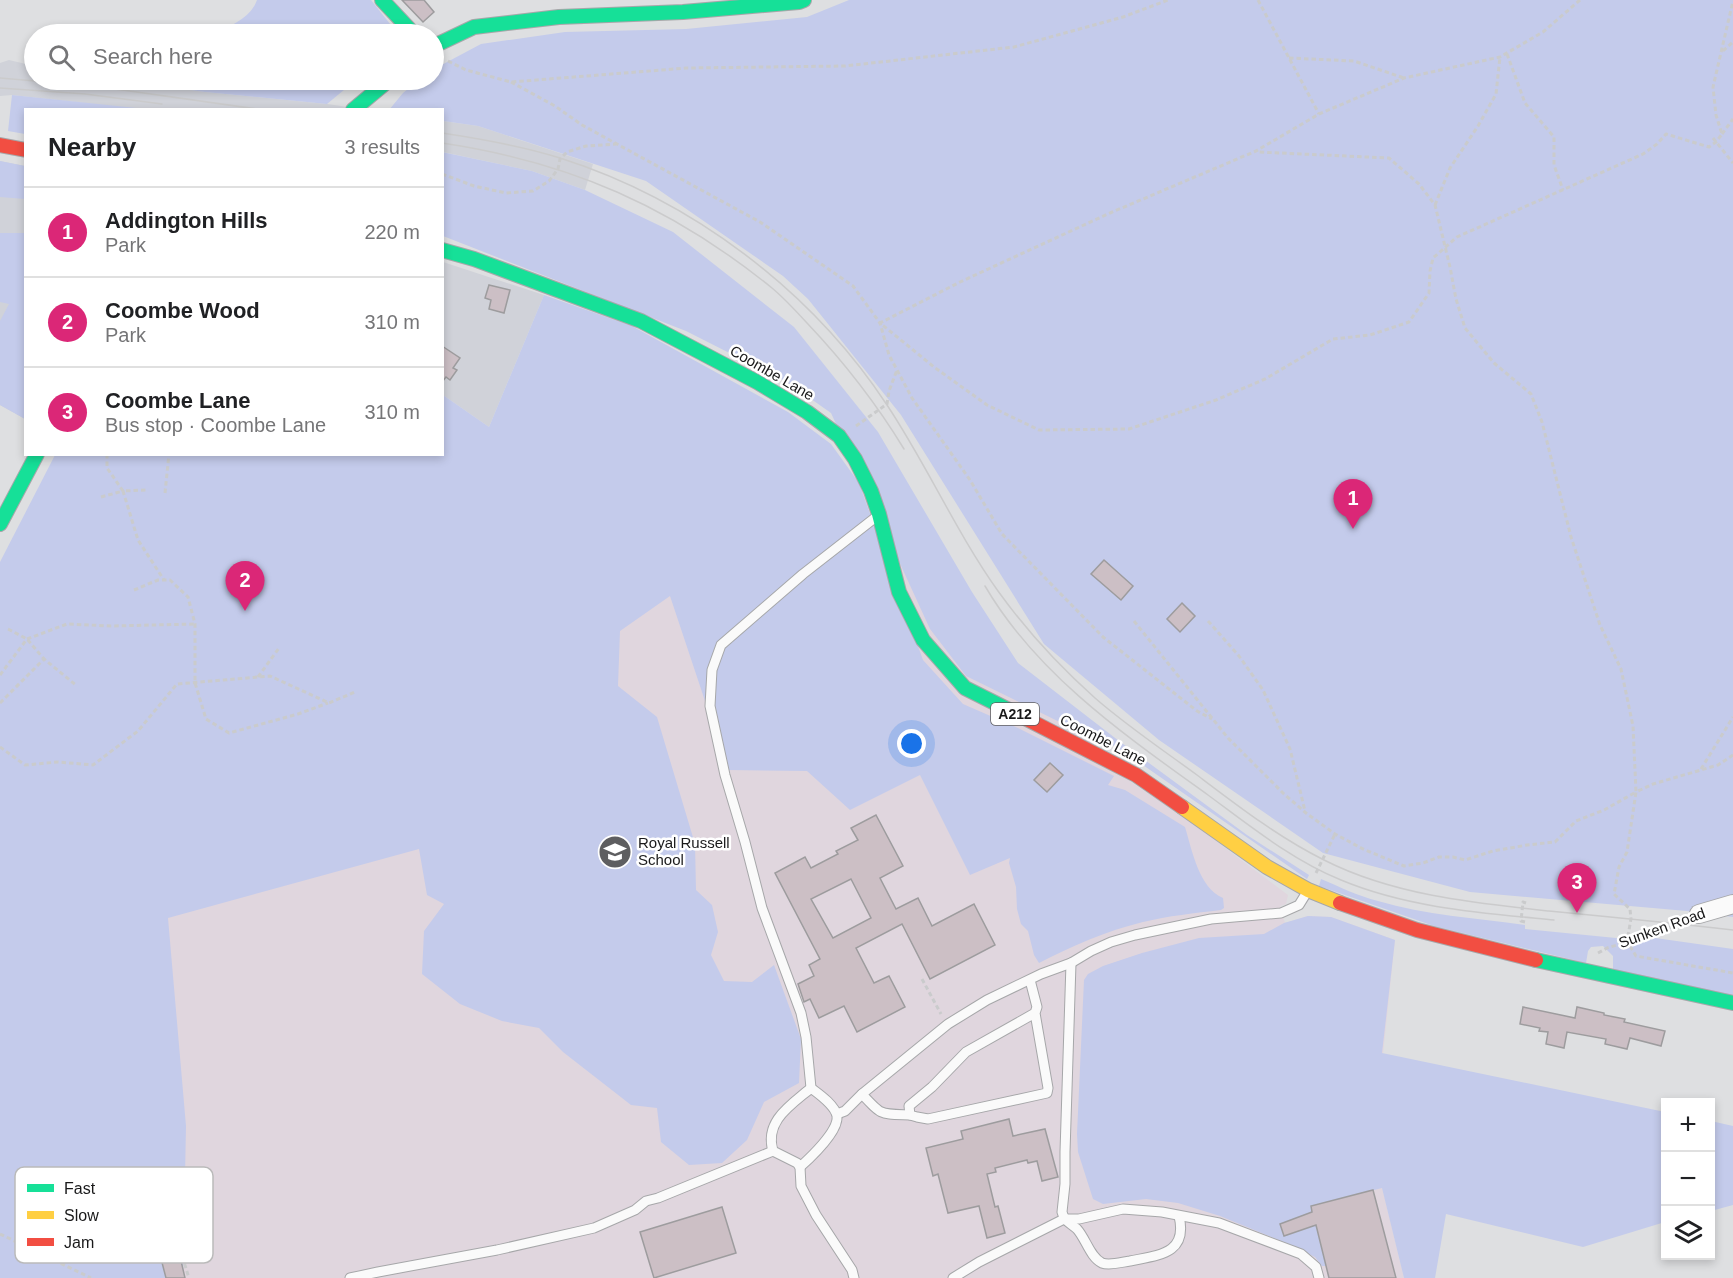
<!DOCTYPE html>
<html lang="en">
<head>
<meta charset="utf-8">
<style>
  :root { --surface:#fff; --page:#f6f6f6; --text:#202124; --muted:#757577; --line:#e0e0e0; --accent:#db2777 }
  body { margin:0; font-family:Helvetica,sans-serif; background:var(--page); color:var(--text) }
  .controls { position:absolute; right:18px; bottom:18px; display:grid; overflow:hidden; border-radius:0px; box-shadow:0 3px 9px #0003 }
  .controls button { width:54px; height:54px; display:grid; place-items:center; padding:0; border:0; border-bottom:2px solid var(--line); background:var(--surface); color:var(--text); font:30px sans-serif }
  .you { position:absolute; left:912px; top:744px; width:21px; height:21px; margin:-15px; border:4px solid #fff; border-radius:50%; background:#1a73e8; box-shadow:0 0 0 9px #1a73e833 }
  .badge { display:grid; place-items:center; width:39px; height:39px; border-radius:50%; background:var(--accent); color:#fff; font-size:20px; font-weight:700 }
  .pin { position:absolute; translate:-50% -50px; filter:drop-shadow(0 2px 3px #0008) }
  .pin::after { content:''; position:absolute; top:32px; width:21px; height:18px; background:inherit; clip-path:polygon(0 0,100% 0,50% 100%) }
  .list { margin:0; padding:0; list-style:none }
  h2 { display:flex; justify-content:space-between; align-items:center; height:78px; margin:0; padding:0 24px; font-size:26px }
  h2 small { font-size:20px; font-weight:400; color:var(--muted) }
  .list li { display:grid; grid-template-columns:39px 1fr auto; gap:18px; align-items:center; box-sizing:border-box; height:90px; padding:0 24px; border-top:2px solid var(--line) }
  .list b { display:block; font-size:22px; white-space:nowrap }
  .list p { margin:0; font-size:20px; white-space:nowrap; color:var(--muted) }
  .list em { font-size:20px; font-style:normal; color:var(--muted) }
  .icon { flex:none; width:33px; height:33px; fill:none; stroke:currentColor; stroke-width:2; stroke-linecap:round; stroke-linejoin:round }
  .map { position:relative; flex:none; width:1733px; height:1278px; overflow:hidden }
  .search { position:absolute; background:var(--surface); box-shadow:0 3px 9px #0003; left:24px; top:24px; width:420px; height:66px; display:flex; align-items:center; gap:15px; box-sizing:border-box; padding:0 21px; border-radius:33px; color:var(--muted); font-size:22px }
  .panel { position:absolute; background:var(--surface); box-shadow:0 3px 9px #0003; left:24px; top:108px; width:420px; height:348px; border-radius:0px }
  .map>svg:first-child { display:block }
</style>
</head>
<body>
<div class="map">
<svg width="1733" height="1278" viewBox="0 0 1733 1278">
  <rect width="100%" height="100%" fill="#dedfe1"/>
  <g fill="#d0d2d9">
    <path d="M9 60 34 66V80H117L205 92 327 104 362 109 147 110 12 95 0 96V63Z"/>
    <path d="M443 121 478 126 593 164 585 190 532 171 443 152Z"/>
    <path d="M0 161 25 166V419L0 405Z"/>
    <path d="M443 262 544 295 489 427 443 395Z"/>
  </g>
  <path fill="#e0d6de" d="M864 516 1131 782 1185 818 1288 895 1286 904 1280 906 1285 923 1308 916 1331 917 1395 940 1373 1149 1404 1278H0V827L468 646Z"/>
  <g fill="#c4cbeb">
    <path d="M257 0H371L398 34H216C231 25 251 18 257 0Z"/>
    <path d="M849 0H1733V917L1687 911 1470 892 1323 853 1159 740 1044 644 901 415 808 299 783 276 646 181 478 126 443 121 442 110H389L403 93 419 80H434V69L481 44 565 32 686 29 807 17Z"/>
    <path d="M117 80H356L327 104 205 92Z"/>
    <path d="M12 95 146 109H147L26 110 25 134 8 131Z"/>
    <path d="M442 152 532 171 585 190 673 232 794 327 878 432 972 592 1018 663 1119 741 1247 835 1309 875 1307 879 1117 747 1094 739 966 676 930 629 831 413 787 382 686 331 443 236Z"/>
    <path d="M0 161 25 166V199L0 197Z"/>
    <path d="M0 233H25V419L0 405V321L9 304 0 302Z"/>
    <path d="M544 295 632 326 788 412 831 444 859 483 923 660 963 704 1018 728 1114 776 1108 785 1125 790 1185 827C1192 850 1199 888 1223 898L1224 908 1221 910C1195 913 1168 916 1143 922 1106 931 1072 946 1039 963L1034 955 1028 931 1021 924 1017 909 1016 887 1009 863 1010 858 970 875 920 775 850 810 807 771 728 770 670 596 620 631 618 686 657 717 695 844 696 890 712 905 718 932 711 955 724 981 752 982 774 965 801 1039 799 1083 764 1102 747 1140 722 1163 689 1165 661 1142 657 1108 631 1105 563 1052 539 1028 502 1021 460 1004 422 974 424 931 444 904 427 895 419 849 168 918 186 1126 183 1278H0V562L55 455 442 454 443 395 489 427Z"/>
    <path d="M1321 879C1340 887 1358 896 1378 901 1425 915 1476 918 1525 925V929L1626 939 1634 935 1733 949V997L1613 971V956L1603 946 1591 947 1588 951 1586 963 1434 926 1319 886Z"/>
    <path d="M1308 916 1331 917 1395 940 1382 1053 1665 1112V1222L1583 1247 1446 1214 1435 1278H1404L1382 1188 1311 1206 1326 1266H1322L1315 1257 1291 1245 1220 1216 1178 1203 1146 1199 1103 1204 1093 1199 1078 1152 1077 1134 1084 980 1088 974 1103 966 1142 953 1199 938 1264 934 1284 923Z"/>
    <path d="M1711 1121 1733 1126V1205L1711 1211Z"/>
  </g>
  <g fill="#ccbfc5" stroke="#9d9c9e" stroke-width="1.5" fill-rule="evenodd">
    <path d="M402 0H424L434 12 423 22Z"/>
    <path d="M489 285 510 290 504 313 489 309 491 300 485 298Z"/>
    <path d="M442 346 460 358 453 368 457 370 450 380 446 377 442 382Z"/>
    <path d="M1104 560 1133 586 1121 600 1091 574Z"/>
    <path d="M1182 603 1195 616 1180 632 1167 619Z"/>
    <path d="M1050 763 1063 775 1047 792 1034 780Z"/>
    <path d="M876 815 903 866 880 878 896 909 918 898 932 926 974 904 995 945 930 979 902 924 856 948 874 983 889 976 905 1007 857 1032 844 1006 819 1018 810 999 804 1002 798 984 814 976 809 965 820 959 775 873 805 857 811 868 838 854 836 851 858 840 851 828ZM851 879 871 918 833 938 811 899Z"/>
    <path d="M1523 1007 1575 1018 1577 1007 1604 1013V1015L1625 1019 1624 1022 1665 1031 1661 1046 1630 1038 1627 1049 1605 1044 1606 1039 1567 1032 1564 1048 1546 1044 1548 1032 1539 1031 1540 1028 1520 1024Z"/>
    <path d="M1009 1119 1013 1136 1045 1129 1058 1177 1042 1181 1037 1161 1028 1163 1027 1160 995 1168 996 1172 987 1174 995 1207 998 1206 1005 1233 987 1238 979 1206 948 1213 938 1174 933 1176 926 1148 963 1139 961 1131Z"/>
    <path d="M1373 1190 1396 1278H1329L1316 1225 1284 1236 1280 1224 1312 1212 1311 1206Z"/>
    <path d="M722 1207 736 1253 654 1278 640 1232Z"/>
    <path d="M172 1222 185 1278H166L158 1247 100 1259 95 1239Z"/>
  </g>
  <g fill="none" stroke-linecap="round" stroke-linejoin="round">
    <defs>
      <g id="lane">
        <path d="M1071 963 1065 1152V1184L1062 1212C1064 1221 1070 1223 1077 1229 1086 1239 1090 1257 1102 1263 1110 1266 1122 1262 1130 1261 1159 1255 1188 1254 1179 1216"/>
        <path d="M1030 980 1037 1007 1035 1013 966 1052 932 1087 909 1106 910 1115 917 1117 928 1119 1047 1093 1048 1088 1035 1013"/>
        <path d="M811 1088 806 1037 801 1013 762 908 745 842 725 775 710 706 712 670 721 645 803 574 876 517"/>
        <path d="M811 1088C819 1094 835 1105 837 1116 839 1131 810 1158 800 1167L797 1163 773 1151C764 1121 791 1105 811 1088Z"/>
        <path d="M862 1094C882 1116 880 1114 910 1115"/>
        <path d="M837 1114 845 1111 862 1094 948 1024 987 1000 1041 974 1071 963 1091 951 1111 942 1135 935 1211 919 1281 913 1299 905 1307 892"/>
        <path d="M800 1167 801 1186 816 1215 852 1270 854 1278"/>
        <path d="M350 1278 378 1272 497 1250 594 1228 635 1210 646 1201 658 1198 773 1151"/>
        <path d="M953 1278 979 1262 1064 1219H1079L1123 1209 1162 1212 1219 1223 1301 1254 1316 1267 1319 1278"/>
      </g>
      <path id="street" d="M1699 914 1733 904"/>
      <g id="fast">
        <path d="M382 0 414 34"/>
        <path d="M434 46 474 27 559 17 683 12 799 2 804 0"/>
        <path d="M353 110 389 80"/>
        <path d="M442 250 474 259 641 321 757 382 807 412 839 436 855 459 871 491 879 514 899 592 923 640 965 688 1017 714"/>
        <path d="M0 524 37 454"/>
        <path d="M1536 960 1733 1003"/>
      </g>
      <path id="slow" d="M1182 807 1267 867 1308 890 1340 903"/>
      <g id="jam">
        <path d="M0 145 26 150"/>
        <path d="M1017 714 1136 775 1182 807"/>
        <path d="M1340 903 1417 930 1536 960"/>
      </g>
    </defs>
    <use href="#lane" stroke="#a6a7a9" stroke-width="11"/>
    <use href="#street" stroke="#a6a7a9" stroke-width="20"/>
    <use href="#fast" stroke="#a6a7a9" stroke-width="16"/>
    <use href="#slow" stroke="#a6a7a9" stroke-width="16"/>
    <use href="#jam" stroke="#a6a7a9" stroke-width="16"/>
    <g stroke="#cacbcc" stroke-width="3" stroke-dasharray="4.5 3" stroke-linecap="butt">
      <path d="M1258 0 1319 114"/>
      <path d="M1580 0 1543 32 1500 57 1404 78 1319 114 1256 151 1110 213 960 282 880 323 934 367 987 405 1039 430 1129 429 1216 400 1265 379 1333 339 1370 335 1409 322 1429 293 1430 271 1433 258 1457 237 1643 154 1657 144 1666 134 1709 147 1716 142 1722 134 1716 115 1713 87 1733 1"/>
      <path d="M1723 51 1733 42"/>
      <path d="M1507 54 1525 103 1554 137V165L1563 190"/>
      <path d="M1289 58 1354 61 1404 78"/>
      <path d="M448 61 466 70 511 82 687 68 845 66 1014 47 1123 17 1168 0"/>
      <path d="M511 82 555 106 582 125 760 222 853 286 880 323 889 355 912 398 970 480 1002 534 1103 637 1197 711 1212 719"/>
      <path d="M1722 134 1733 119"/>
      <path d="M1713 138 1733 163"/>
      <path d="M442 174 474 186 506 193 533 191 549 181 558 169 560 159 567 152 586 146 616 144"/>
      <path d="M1435 205 1450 168 1478 126 1496 94 1500 57"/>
      <path d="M856 426 887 404 889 391 897 370"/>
      <path d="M107 454V468L123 491 146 490"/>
      <path d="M165 493 169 454"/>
      <path d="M101 497 123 491 138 540 164 580"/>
      <path d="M134 590 158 580H170L188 597 195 624V683L206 719 229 733 298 714 328 703"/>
      <path d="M1134 621 1228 738 1284 794 1306 813 1335 834 1363 849 1404 866 1423 863 1439 857H1453L1465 860 1493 851 1527 845 1555 842 1576 821 1604 810 1636 792 1633 726 1621 669 1600 625 1571 537 1542 422 1531 394 1494 363 1465 328 1456 299 1450 267 1435 205 1419 184 1389 158 1258 152"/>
      <path d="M1208 621 1239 656 1263 690 1290 749 1305 811"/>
      <path d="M8 629 27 639 44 659"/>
      <path d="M0 675 27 639 67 624 111 626 195 624"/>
      <path d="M258 677 279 648"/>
      <path d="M0 703 44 659 77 686"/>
      <path d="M0 747 25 765 58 762 93 765 138 731 177 684 270 676 329 703 355 692"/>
      <path d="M1733 755 1718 765 1653 784 1636 792 1627 852 1619 867 1614 894 1630 909 1631 919 1627 941 1636 956 1733 973"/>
      <path d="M1701 769 1733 717"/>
      <path d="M1316 873 1335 834"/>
      <path d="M1525 922 1521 921 1523 902 1526 903"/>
      <path d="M1598 953 1607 948 1663 931 1686 919"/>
      <path d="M922 979 941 1014"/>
      <path d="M0 1234 91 1278"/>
      <path d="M96 1236 181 1217 186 1235 183 1259 189 1278"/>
    </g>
    <use href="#lane" stroke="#fafafa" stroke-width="9"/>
    <use href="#street" stroke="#fafafa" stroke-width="18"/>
    <use href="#fast" stroke="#16e098" stroke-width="14"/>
    <use href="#slow" stroke="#ffcf43" stroke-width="14"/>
    <use href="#jam" stroke="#f24e42" stroke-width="14"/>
    <g stroke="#cbcbcc" stroke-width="1.5">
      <path d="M0 78 94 86 264 110"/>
      <path d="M0 88 85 94 162 104"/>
      <path d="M442 133C482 139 522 146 560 158 692 200 811 290 887 405 927 465 956 532 998 591 1026 630 1059 666 1095 698 1127 726 1163 750 1197 775 1238 806 1278 837 1324 860 1393 895 1473 903 1549 911 1611 917 1672 923 1733 930"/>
      <path d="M442 143C570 162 672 207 772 288 784 298 796 311 807 323 844 362 876 403 904 449"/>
      <path d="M985 586C1037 675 1126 736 1208 795 1250 826 1292 860 1341 880 1408 908 1482 913 1554 920"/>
    </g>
  </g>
  <defs>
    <symbol id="school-disc" viewBox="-11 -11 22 22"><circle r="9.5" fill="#5e5e60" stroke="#fff"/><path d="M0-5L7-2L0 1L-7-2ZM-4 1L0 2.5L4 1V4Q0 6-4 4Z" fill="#fff"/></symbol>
  </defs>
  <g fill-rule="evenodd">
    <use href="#school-disc" x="596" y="833" width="38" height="38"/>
  </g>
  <g text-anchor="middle" stroke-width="5" stroke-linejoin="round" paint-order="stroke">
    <rect fill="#fff" stroke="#5e5e5f" stroke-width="1.5" x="991" y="703" width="48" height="22" rx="4.5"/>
    <g font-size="14" font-weight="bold" fill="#19191a">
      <text x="1015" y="719">A212</text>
    </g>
    <g font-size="15" fill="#19191a" stroke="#fff">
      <text transform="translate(772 373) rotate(30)" y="5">Coombe Lane</text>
      <text transform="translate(1103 740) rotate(27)" y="5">Coombe Lane</text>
      <text transform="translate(1662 928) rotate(-20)" y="5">Sunken Road</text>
    </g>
    <g font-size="15" fill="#19191a" stroke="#fff" text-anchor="start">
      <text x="638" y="848">Royal Russell<tspan x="638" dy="17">School</tspan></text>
    </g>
  </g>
  <rect x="15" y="1167" width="198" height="96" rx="9" fill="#fff" stroke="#bababa" stroke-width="1.5"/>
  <rect x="27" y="1184" width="27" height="8" fill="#16e098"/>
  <rect x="27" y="1211" width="27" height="8" fill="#ffcf43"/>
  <rect x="27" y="1238" width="27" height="8" fill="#f24e42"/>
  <g font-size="16" fill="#19191a">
    <text x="64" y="1194">Fast</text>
    <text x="64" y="1221">Slow</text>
    <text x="64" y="1248">Jam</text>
  </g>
</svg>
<div class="controls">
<button>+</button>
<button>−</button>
<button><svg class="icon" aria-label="layers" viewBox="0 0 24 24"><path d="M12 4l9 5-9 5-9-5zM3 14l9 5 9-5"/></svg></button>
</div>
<div class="you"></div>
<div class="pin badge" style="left:1353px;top:529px">1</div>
<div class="pin badge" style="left:245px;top:611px">2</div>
<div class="pin badge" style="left:1577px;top:913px">3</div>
<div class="search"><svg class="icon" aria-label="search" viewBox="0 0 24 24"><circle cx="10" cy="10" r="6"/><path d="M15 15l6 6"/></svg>Search here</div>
<section class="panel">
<h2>Nearby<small>3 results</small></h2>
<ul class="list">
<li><span class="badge">1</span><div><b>Addington Hills</b><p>Park</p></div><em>220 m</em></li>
<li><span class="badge">2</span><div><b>Coombe Wood</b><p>Park</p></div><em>310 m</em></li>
<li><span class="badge">3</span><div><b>Coombe Lane</b><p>Bus stop · Coombe Lane</p></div><em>310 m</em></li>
</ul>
</section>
</div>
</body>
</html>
